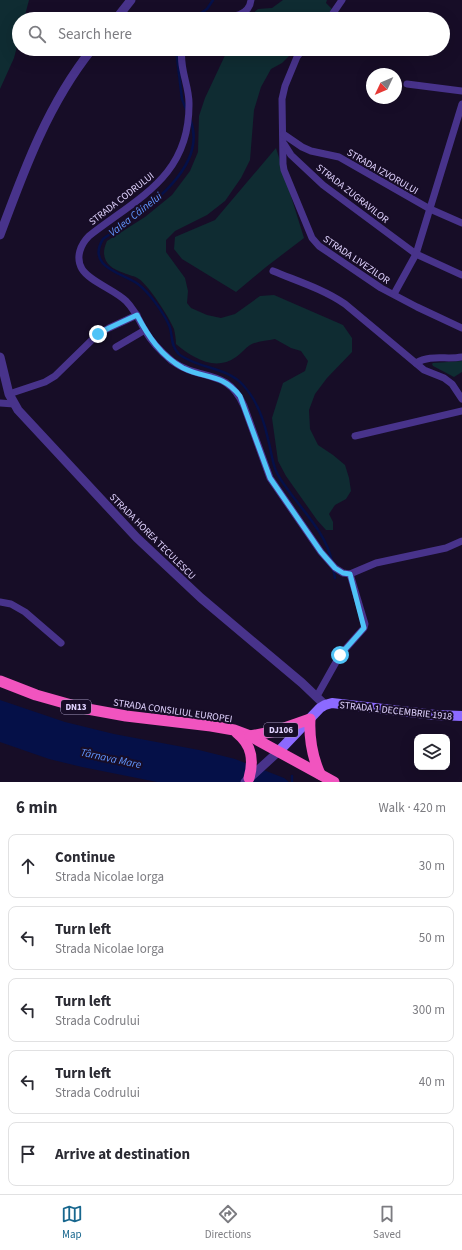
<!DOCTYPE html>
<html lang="en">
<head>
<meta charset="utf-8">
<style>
  :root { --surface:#fff; --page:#f2f2f3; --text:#2b2b33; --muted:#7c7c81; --line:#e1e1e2; --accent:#18678e }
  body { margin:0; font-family:"Source Sans 3",sans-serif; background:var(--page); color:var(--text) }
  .controls { position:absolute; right:12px; bottom:12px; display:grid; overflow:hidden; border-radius:8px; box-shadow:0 4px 16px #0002 }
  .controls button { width:36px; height:36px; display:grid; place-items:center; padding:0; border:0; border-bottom:1px solid var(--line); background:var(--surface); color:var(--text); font:20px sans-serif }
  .compass { position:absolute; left:366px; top:68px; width:36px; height:36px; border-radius:50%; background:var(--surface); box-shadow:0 4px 16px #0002; rotate:226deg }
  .stop { position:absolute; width:12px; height:12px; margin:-9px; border:3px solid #4fc3f7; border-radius:50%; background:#fff }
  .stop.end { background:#4fc3f7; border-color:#fff; box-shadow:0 1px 4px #0008 }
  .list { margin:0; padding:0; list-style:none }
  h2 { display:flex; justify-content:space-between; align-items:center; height:52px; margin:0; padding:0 16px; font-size:17px }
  h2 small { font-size:13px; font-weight:400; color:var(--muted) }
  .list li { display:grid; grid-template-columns:26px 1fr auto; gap:12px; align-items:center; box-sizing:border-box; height:64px; margin:0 8px 8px; padding:0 8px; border:1px solid var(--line); border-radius:8px }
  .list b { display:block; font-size:15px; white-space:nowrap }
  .list p { margin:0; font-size:13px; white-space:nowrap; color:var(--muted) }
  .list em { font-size:13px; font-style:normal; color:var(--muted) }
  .icon { flex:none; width:22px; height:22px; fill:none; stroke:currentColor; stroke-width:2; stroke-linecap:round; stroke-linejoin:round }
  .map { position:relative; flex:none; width:462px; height:782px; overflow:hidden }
  .search { position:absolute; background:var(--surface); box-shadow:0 4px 16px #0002; left:12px; right:12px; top:12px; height:44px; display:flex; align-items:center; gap:10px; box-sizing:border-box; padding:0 14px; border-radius:22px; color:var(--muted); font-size:15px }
  .sheet { height:412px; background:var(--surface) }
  nav { display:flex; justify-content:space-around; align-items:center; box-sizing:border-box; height:56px; border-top:1px solid var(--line); background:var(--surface); font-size:11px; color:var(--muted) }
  nav a { display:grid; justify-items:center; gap:2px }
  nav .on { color:var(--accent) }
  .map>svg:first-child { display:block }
</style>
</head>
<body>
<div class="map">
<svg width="462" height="782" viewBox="0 0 462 782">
  <rect width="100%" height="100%" fill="#170d27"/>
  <g fill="#0f2c32">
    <path d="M0 0H29L24 19H19V39L14 58 0 89Z"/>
    <path d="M283 0H327L326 3 332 9 324 19H246L258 9 272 8Z"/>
    <path d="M228 49H296L282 63 271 69 261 87 254 110 250 160 241 178 225 201 207 215 175 231 166 240V252L185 278 188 291 187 303 191 308 207 315 221 318 235 314 260 296 274 295 343 325 352 338V352L327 378 315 394 309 410 310 429 318 445 333 455 345 465 349 478 351 491 346 499 335 505 329 514 333 522V530H326L317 520 286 476 278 461 272 418 283 383 305 371 308 361 301 351 291 348 275 339C267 341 257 341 250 345 245 348 241 354 236 357 215 372 193 358 176 344 176 339 175 334 174 329 169 317 149 286 139 279 135 276 128 275 124 273 108 268 99 258 107 241L145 217 172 195 190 171 198 152 199 116 205 98Z"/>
    <path d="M276 148 304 238 266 267 236 292 182 259 174 249 175 237 215 220Z"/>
    <path d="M462 361V372L454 377 433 366 432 364 433 363Z"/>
  </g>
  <path fill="#051048" d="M0 700 65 722 114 734 199 750 235 759 284 778 289 782H157L82 767 49 759 0 742Z"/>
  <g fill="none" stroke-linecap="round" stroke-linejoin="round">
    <g stroke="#051048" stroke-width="2.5">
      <path d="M192 19 207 9 213 0"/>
      <path d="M176 49 182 99 186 109"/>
      <path d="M190 119C211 170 137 215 103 239 86 267 122 273 138 284 149 292 163 312 169 325 173 334 170 345 178 353 179 355 183 357 185 358 204 369 227 368 243 385 256 399 264 420 268 439 271 450 272 461 276 471 280 480 286 487 291 494 306 514 327 536 332 562"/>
      <path d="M333 568 335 578"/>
      <path d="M292 782V776"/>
    </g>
    <g stroke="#48338b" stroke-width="7">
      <path d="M212 19C225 17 249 19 251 0"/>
      <path d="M329 19 342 0"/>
      <path d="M182 49C179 68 189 85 189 103 190 176 139 197 89 236 81 244 75 257 82 269 89 281 115 290 126 301 134 309 139 319 144 329 151 341 161 352 172 361 200 382 227 367 244 406L270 478 321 552 335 568 343 573 350 574"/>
      <path d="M303 49 297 57 285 86 282 99 283 164 284 170 312 238 319 246 381 288 417 307 462 328"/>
      <path d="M407 84 462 91"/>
      <path d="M283 134 302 147 311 151 339 157 430 209 462 223"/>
      <path d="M284 144 291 155 323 185 416 254 462 275"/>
      <path d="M273 271C297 281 323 289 345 304L424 370 444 378 452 384 462 399"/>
      <path d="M394 294 416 254 462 104"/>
      <path d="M116 347 145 330"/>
      <path d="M416 363C431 354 446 360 462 357"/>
      <path d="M9 394 45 382 55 376 98 334 109 328 137 315"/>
      <path d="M0 403 14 404"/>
      <path d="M355 436 462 411"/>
      <path d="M350 574 376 563 446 548 462 541"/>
      <path d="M0 602 11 604 25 612 61 643"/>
      <path d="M317 696 340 655 364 628 365 624 350 574"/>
    </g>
    <g stroke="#48338b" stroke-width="9">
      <path d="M116 19 131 0"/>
      <path d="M0 235C24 170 48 104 92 49"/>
      <path d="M0 357 9 394 18 410 137 538 201 598 302 683 325 705"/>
      <path d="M245 782 279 751"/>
    </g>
    <path stroke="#8c6aff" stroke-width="10" d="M279 751 320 708 325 705 332 703 435 715 462 716"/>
    <g stroke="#f154bf" stroke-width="11">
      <path d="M0 681 36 695 82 708 126 716 211 726 234 730 250 736 334 782"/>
      <path d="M237 733C252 745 254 760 249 778"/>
      <path d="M250 736 276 731 310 719C309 739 312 756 320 774"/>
    </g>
  </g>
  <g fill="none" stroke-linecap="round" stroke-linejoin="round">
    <path stroke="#4fc3f7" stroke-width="5" d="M98 334 109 328 137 315C148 336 161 356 183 368 205 379 222 373 240 396L270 478 321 552 335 568 343 573 350 574 364 628 340 655"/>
  </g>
  <g text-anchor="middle" stroke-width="4" stroke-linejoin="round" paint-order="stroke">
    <g fill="#170d27" stroke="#a498be" stroke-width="1">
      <rect x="61" y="700" width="30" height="14" rx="3"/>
      <rect x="264" y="723" width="34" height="14" rx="3"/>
    </g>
    <g font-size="9" font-weight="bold" fill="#e1d3ff">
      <text x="76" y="710">DN13</text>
      <text x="281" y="733">DJ106</text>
    </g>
    <g font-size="10" fill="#e1d3ff" stroke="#170d27">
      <text transform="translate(383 171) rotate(30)" y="4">STRADA IZVORULUI</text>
      <text transform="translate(353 193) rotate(38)" y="4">STRADA ZUGRAVILOR</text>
      <text transform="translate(121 198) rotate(-38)" y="4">STRADA CODRULUI</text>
      <text transform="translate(357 259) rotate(34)" y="4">STRADA LIVEZILOR</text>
      <text transform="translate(153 536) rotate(45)" y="4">STRADA HOREA TECULESCU</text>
      <text transform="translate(173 710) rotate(8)" y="4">STRADA CONSILIUL EUROPEI</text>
      <text transform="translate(396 710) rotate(6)" y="4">STRADA 1 DECEMBRIE 1918</text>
    </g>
    <g font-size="11" font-style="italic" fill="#6196ff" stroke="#170d27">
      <text transform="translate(135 214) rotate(-38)" y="4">Valea Câinelui</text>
      <text transform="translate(111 758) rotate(12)" y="4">Târnava Mare</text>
    </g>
  </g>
</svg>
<div class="controls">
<button><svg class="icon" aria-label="layers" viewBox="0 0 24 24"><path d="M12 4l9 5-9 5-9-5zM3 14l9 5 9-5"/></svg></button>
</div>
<svg class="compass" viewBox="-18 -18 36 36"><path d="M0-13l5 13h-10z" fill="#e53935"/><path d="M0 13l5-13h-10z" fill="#7c7c81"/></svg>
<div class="stop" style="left:340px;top:655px"></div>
<div class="stop end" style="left:98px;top:334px"></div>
<div class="search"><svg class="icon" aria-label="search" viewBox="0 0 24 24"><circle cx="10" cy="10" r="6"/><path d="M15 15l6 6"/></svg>Search here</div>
</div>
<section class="sheet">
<h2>6 min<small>Walk · 420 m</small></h2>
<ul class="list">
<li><svg class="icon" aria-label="ahead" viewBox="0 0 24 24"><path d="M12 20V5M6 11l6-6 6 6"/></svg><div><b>Continue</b><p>Strada Nicolae Iorga</p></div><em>30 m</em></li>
<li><svg class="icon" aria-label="left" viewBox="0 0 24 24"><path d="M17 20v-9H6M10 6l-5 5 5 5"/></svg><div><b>Turn left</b><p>Strada Nicolae Iorga</p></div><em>50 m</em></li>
<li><svg class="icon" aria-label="left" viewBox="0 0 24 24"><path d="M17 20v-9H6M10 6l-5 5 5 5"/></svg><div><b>Turn left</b><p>Strada Codrului</p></div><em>300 m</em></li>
<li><svg class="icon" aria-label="left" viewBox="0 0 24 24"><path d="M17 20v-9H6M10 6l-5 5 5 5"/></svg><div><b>Turn left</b><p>Strada Codrului</p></div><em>40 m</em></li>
<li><svg class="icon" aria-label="arrive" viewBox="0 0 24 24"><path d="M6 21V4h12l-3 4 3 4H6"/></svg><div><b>Arrive at destination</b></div></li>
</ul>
</section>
<nav>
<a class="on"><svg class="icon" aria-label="map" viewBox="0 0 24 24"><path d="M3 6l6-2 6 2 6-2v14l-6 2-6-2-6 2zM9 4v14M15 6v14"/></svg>Map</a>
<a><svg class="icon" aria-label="directions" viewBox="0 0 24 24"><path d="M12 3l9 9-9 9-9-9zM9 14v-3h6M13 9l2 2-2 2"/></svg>Directions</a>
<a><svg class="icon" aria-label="saved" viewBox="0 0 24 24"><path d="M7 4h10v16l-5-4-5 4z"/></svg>Saved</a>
</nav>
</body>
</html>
